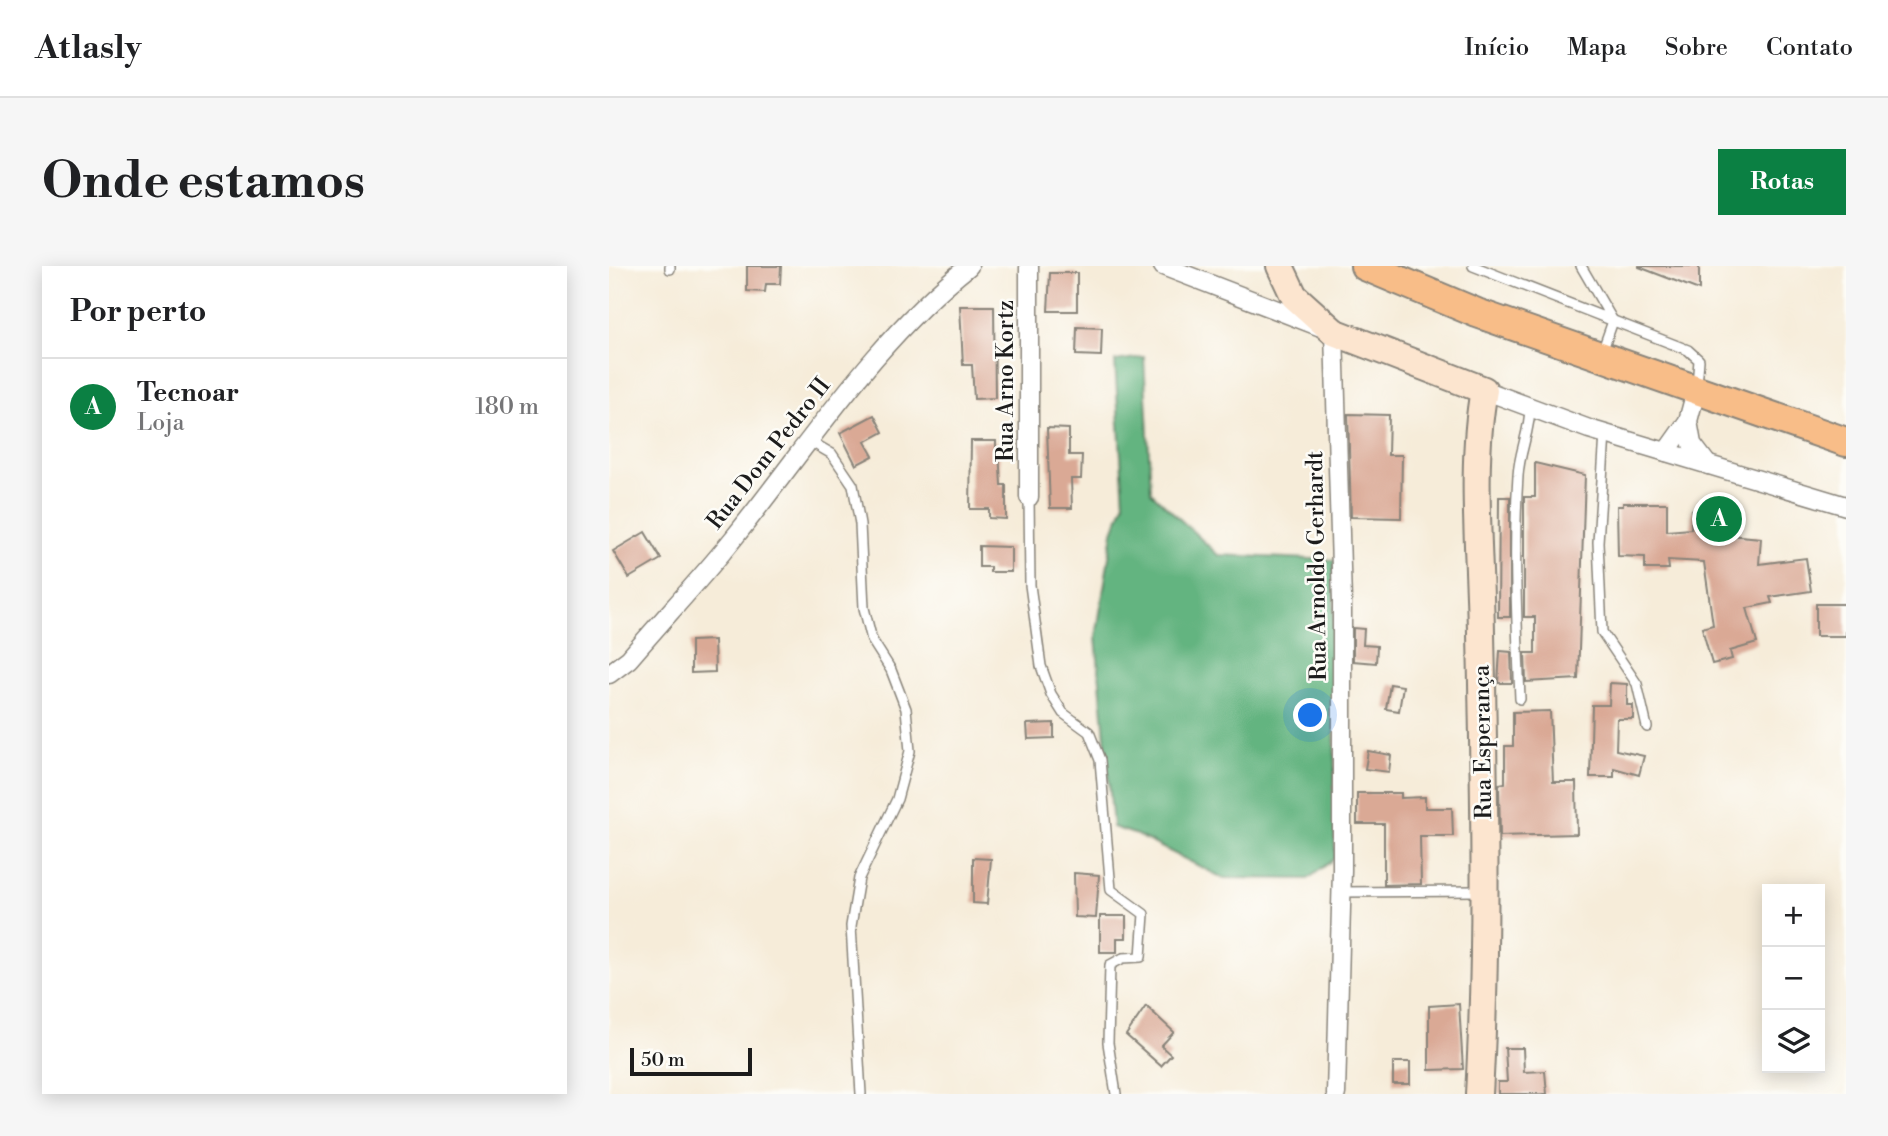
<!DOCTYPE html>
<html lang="pt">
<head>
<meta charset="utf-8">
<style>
  :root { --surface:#fff; --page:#f6f6f6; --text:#202124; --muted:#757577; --line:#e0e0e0; --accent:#0b8043 }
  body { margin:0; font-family:"Libre Bodoni",serif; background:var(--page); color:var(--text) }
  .controls { position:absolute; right:21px; bottom:21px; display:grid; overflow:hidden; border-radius:0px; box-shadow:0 4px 18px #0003 }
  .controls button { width:63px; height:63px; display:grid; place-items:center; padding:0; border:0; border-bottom:2px solid var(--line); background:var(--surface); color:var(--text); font:35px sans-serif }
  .scale { position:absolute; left:21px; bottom:18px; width:122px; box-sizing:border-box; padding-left:7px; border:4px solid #1c1c1c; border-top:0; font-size:19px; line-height:24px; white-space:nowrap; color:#1c1c1c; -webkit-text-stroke:5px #fdfcf7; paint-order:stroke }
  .you { position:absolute; left:702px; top:450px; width:24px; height:24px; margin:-18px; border:5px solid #fff; border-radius:50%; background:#1a73e8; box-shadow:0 0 0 10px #1a73e833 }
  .badge { display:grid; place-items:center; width:46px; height:46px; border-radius:50%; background:var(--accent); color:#fff; font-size:23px; font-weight:700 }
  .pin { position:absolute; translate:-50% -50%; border:4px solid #fff; box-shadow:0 2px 7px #0006 }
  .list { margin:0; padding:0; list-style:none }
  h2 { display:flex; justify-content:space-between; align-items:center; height:91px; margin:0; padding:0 28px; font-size:30px }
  h2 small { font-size:23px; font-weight:400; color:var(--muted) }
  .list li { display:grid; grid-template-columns:46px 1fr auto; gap:21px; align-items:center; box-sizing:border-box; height:98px; padding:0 28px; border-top:2px solid var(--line) }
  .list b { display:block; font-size:26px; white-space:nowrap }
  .list p { margin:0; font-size:23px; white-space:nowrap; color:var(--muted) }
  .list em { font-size:23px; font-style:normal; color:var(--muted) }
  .icon { flex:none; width:38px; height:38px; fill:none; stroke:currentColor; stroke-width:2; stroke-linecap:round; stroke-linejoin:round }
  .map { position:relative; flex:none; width:1237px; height:828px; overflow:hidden; border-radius:0px }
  header { display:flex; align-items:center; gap:42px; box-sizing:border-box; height:98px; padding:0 35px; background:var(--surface); border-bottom:2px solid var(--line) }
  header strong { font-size:33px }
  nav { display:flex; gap:38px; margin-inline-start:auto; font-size:24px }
  .intro { display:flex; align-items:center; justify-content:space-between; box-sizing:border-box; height:168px; padding:0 42px }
  h1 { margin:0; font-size:49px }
  .button { padding:18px 32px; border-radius:0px; background:var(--accent); color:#fff; font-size:24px; font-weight:700 }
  main { display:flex; gap:42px; padding:0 42px }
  aside { flex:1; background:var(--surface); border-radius:0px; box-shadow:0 4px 18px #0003 }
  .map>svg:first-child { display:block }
</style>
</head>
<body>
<header>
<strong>Atlasly</strong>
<nav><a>Início</a><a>Mapa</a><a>Sobre</a><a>Contato</a></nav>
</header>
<div class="intro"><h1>Onde estamos</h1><a class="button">Rotas</a></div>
<main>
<aside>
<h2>Por perto<small></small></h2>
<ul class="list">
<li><span class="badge">A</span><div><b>Tecnoar</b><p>Loja</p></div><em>180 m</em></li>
</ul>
</aside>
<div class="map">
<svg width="1237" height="828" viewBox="0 0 1237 828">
  <rect width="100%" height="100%" fill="#fdfcf7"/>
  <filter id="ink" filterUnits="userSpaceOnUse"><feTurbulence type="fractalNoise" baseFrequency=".0143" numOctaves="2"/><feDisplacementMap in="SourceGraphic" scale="14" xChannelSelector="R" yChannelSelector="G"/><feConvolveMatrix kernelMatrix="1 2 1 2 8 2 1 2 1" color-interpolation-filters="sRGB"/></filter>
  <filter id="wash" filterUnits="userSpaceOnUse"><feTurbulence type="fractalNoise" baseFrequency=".00686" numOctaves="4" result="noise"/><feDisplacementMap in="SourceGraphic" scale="28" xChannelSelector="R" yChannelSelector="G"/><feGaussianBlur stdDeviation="1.57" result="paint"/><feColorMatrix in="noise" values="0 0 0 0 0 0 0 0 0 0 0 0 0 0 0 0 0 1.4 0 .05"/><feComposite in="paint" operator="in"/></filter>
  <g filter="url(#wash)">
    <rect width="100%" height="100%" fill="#f6ecd9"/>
    <path fill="#64b480" stroke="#40684e" stroke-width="2" d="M535 91 542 226 609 289 725 294 726 592 699 613 614 612 528 569 504 561 487 371 504 266 515 238 506 95Z"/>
    <g id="blocks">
      <g fill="#daa995">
        <path d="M138 0H172L171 18H157L156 26 138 25Z"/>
        <path d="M1030 0H1090V24L1030 1Z"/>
        <path d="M441 7H468V45H439Z"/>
        <path d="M351 40H385L386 132 365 133 363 99H354Z"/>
        <path d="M468 61 493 62 492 90 467 89Z"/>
        <path d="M739 148 780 149 779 189H793L792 252 742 251Z"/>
        <path d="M265 149 274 166 256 176 264 190 247 199 231 167Z"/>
        <path d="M438 162 460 163V189H473L472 213H462L463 242H441Z"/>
        <path d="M362 175H387V184H390L392 219H397V253L380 252V243H361Z"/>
        <path d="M926 197 976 209 969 413 917 416 916 387H926V351H915V231H926Z"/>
        <path d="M890 231H901V351H889Z"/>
        <path d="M1014 237H1058V265L1082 263 1083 244H1099V240L1121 242 1120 269 1152 272 1150 298 1197 292 1202 325 1161 331 1163 337 1138 342 1148 377 1121 385 1123 393 1103 398 1093 362 1104 359 1095 296 1059 294 1060 303H1036V291L1009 290 1008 240H1014Z"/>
        <path d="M36 266 52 293 20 312 4 285Z"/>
        <path d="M370 280 402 281V306H381V301H370Z"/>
        <rect x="1207" y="338" width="30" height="32"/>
        <path d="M744 362 755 363 754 379 768 380 767 397 744 395Z"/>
        <path d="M105 374 106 406 82 407V375Z"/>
        <path d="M891 385 902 386 903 417H889Z"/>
        <path d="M1001 417 1018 418V439H1024V453H1008L1007 484 1035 490 1030 509 1005 502V511H981L983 439H1000Z"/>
        <path d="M781 418 794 420 790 445 777 443Z"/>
        <path d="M941 445 944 516H967L968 568 891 570 890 518 896 517V480H904V446Z"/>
        <path d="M445 457V472L419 473 418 458Z"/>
        <path d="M759 485 782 489 780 506 756 503Z"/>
        <path d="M748 527H792V532L816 531V542H843L844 570H811L812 618 775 619V558H748Z"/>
        <path d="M364 592 382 593 378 638 364 637Z"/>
        <path d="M465 607 490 609 487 652 466 651Z"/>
        <path d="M491 650H517V672H508V686H491Z"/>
        <path d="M850 738 854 803 820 804V740Z"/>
        <path d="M537 740 565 766 552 780 562 789 552 800 517 769Z"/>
        <path d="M896 782H914L915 806 936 805 938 828H889V816H898Z"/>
        <rect x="784" y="796" width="17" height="22"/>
      </g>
    </g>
  </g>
  <g filter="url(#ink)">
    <use href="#blocks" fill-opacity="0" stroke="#89847a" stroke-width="2"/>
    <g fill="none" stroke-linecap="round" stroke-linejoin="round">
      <defs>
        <g id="lane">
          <path d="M61 0V3"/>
          <path d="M864 0 1079 84 1090 94 1088 119"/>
          <path d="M972 0 1004 55 993 86"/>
          <path d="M996 168 989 276 993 366 1028 418 1038 461"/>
          <path d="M199 174 223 188 244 219 251 258 255 342 263 374 282 404 297 443 301 485 288 533 250 612 242 660 252 828"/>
          <path d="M420 231 421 319 432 400 442 428 454 447 480 466 491 494 502 624 535 648 532 691 514 692 501 699 499 777 507 828"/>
          <path d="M911 433C908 359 904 284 909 210 910 186 921 166 921 141"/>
          <path d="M733 626 871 625"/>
        </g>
        <g id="street">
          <path d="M554 0 725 66 733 335V604L727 828"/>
          <path d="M875 124 980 163 1237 240"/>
          <path d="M1079 155 1083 178 1099 199"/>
          <path d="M1057 186 1079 155 1087 125"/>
          <path d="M420 231V0"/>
          <path d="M0 408 20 393C54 353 91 314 124 273 200 179 265 75 360 0"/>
        </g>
        <path id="secondary" d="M671 0 685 30 725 66 875 124C861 200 871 289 872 367 875 520 879 675 870 828"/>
        <path id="primary" d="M756 0 868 47 1237 176"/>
      </defs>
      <use href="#lane" stroke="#89847a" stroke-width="12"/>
      <use href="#street" stroke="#89847a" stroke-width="21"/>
      <use href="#secondary" stroke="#89847a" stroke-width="30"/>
      <use href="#primary" stroke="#89847a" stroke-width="32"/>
      <use href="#lane" stroke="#fff" stroke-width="9"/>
      <use href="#street" stroke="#fff" stroke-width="18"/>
      <use href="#secondary" stroke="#fce5cf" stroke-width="26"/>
      <use href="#primary" stroke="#f8bd88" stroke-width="28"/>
    </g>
  </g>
  <g text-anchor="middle" stroke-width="5" stroke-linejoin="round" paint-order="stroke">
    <g font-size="23" fill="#1c1c1c" stroke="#fdfcf7">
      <text transform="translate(396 115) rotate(-90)" y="8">Rua Arno Kortz</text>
      <text transform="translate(159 187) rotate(-52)" y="8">Rua Dom Pedro II</text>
      <text transform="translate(707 300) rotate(-91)" y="8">Rua Arnoldo Gerhardt</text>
      <text transform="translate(873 476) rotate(-91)" y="8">Rua Esperança</text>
    </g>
  </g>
</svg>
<div class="controls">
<button>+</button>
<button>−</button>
<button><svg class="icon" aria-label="layers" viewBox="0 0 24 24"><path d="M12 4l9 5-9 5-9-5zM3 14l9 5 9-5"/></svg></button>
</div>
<div class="scale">50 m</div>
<div class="you"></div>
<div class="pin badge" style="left:1110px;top:253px">A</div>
</div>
</main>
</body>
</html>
